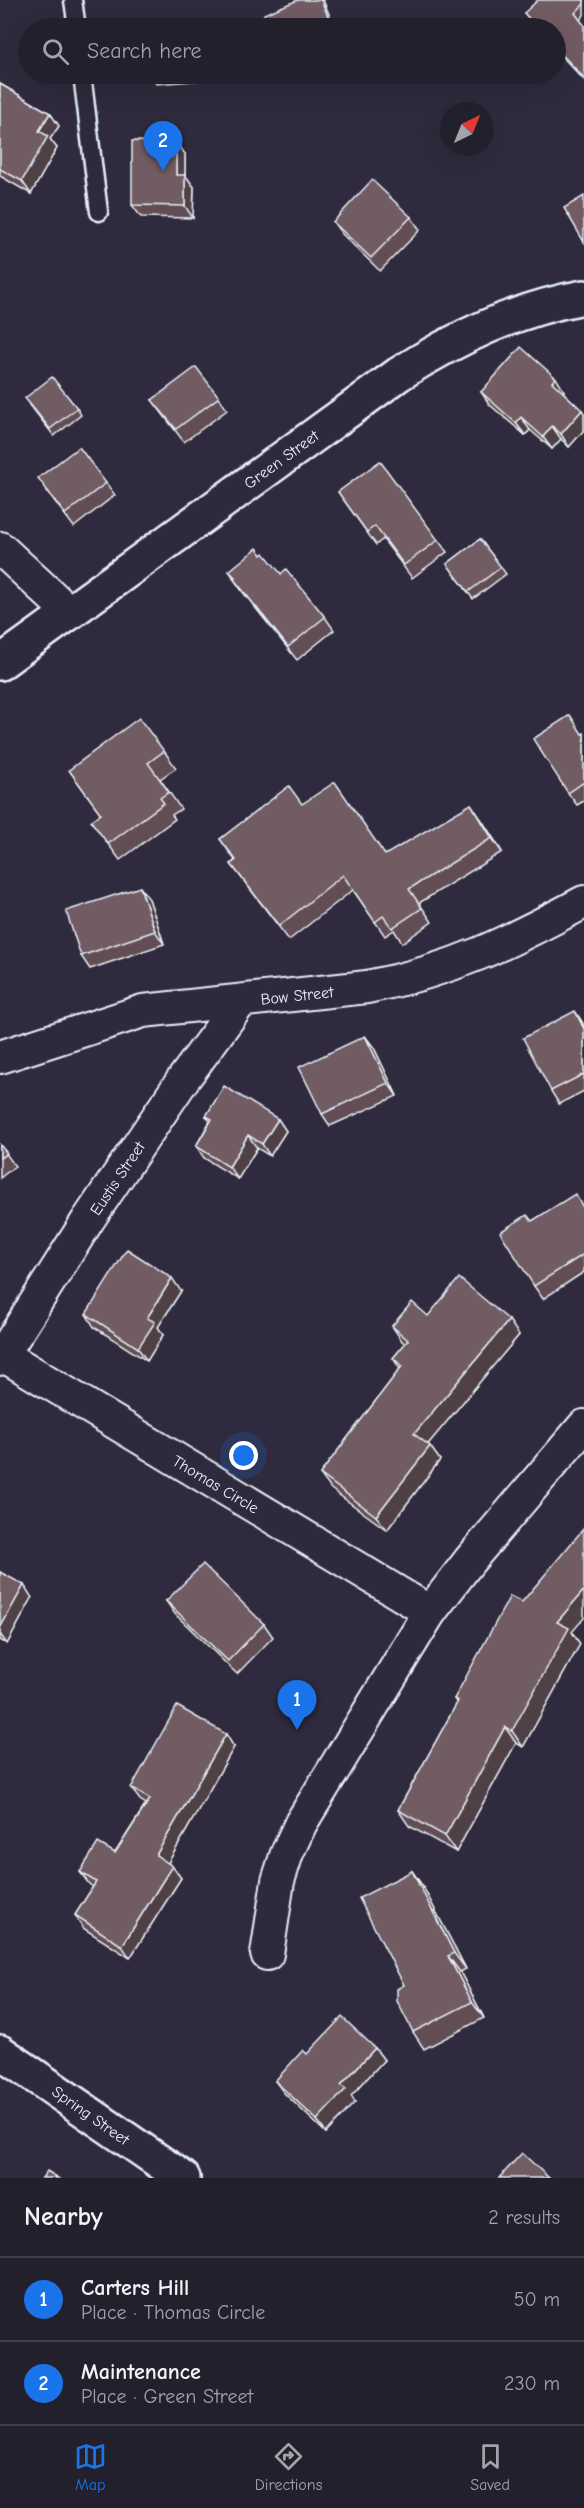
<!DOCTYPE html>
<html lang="en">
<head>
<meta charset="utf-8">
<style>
  :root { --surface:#23202e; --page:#2f2d3a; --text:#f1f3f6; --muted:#a3a3aa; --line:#403e4a; --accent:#1a73e8 }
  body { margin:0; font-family:"Comic Neue",sans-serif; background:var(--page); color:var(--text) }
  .compass { position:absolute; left:440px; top:102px; width:54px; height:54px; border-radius:50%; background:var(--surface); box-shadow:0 6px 24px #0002; rotate:43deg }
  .you { position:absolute; left:244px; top:1456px; width:21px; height:21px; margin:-15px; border:4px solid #fff; border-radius:50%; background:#1a73e8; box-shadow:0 0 0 9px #1a73e833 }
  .badge { display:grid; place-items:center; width:39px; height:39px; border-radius:50%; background:var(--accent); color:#fff; font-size:20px; font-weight:700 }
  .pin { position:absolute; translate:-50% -50px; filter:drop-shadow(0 2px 3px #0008) }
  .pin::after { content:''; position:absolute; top:32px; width:21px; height:18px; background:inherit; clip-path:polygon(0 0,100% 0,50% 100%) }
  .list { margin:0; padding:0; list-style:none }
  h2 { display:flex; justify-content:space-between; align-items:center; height:78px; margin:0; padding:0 24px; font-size:26px }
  h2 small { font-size:20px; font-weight:400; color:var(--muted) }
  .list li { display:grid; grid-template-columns:39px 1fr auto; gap:18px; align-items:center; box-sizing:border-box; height:84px; padding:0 24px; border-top:2px solid var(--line) }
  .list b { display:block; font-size:22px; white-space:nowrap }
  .list p { margin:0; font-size:20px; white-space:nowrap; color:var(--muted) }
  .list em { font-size:20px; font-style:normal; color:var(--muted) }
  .icon { flex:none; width:33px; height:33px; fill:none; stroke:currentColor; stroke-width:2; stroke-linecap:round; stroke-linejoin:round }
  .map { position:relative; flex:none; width:584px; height:2178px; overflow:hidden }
  .search { position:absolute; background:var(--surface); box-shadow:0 6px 24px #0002; left:18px; right:18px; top:18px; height:66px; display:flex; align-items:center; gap:15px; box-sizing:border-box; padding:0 21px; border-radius:33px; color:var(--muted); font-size:22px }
  .sheet { height:246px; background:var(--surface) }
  nav { display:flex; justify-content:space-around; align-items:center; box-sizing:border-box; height:84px; border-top:2px solid var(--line); background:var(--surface); font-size:16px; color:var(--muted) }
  nav a { display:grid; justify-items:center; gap:3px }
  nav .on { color:var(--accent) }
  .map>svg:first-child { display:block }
</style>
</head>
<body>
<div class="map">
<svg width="584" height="2178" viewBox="0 0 584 2178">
  <rect width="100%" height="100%" fill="#2f2a3d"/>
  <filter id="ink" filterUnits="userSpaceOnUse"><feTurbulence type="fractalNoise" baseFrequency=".0167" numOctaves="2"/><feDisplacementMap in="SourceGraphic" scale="12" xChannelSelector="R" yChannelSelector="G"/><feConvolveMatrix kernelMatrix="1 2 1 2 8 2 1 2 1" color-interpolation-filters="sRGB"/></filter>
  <g filter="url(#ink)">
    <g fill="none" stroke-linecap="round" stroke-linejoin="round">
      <defs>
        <g id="service">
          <path d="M73 0 77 28"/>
          <path d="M82 74 99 212"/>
        </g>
        <g id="minor">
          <path d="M0 548 70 613"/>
          <path d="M0 1057 143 1011 367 987C452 971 509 942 584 902"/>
          <path d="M3 1355 430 1612 301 1823 287 1853 278 1881 267 1954"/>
          <path d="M0 1359 88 1220 182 1081 241 1001"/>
          <path d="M430 1612 470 1560 584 1426"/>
        </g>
        <path id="tertiary" d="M0 663 399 374C456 338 516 309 584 297"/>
        <path id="secondary" d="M0 2052 183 2178"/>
      </defs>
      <use href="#service" stroke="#e8f1f8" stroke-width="21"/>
      <use href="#minor" stroke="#e8f1f8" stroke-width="36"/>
      <use href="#tertiary" stroke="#e8f1f8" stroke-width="38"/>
      <use href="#secondary" stroke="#e8f1f8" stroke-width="38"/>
      <use href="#service" stroke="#2f2a3d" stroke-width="16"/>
      <use href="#minor" stroke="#2f2a3d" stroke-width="32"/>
      <use href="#tertiary" stroke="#2f2a3d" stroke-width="33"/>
      <use href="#secondary" stroke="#2f2a3d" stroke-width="33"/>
    </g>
    <g fill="#624e55" stroke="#e8f1f8" stroke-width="1.5">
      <path d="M584 0V15L580 20 584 25V80L555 49V28H537L524 13Z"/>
      <path d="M151 74H217V79L156 84 151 77Z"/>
      <path d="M0 84 50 113 59 126 50 139 57 148 31 194 0 176Z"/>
      <path d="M176 142 185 154V175L194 187 193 218 141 217 132 205Z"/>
      <path d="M411 217 420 230 380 271 342 234 333 222Z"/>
      <path d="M564 391 563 392 584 413V430L569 447 561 439 552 449 530 430 525 435 490 405 481 392Z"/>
      <path d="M219 397 227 410 184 442 152 400Z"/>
      <path d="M30 405 77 408 81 415 54 436Z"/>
      <path d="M106 483 115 495 74 527 47 491Z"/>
      <path d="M338 492 438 540 447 552 412 578 383 539 376 545Z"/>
      <path d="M480 539 506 574 473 599 447 564Z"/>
      <path d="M262 555 325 617 334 630 297 660 242 591 233 578H234L229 571Z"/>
      <path d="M584 733V801L577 805 568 793Z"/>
      <path d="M164 751 176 768 160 779 181 809 172 815 175 819 120 860 91 821 101 814 69 770Z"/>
      <path d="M302 804 386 855 481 819 502 852 419 903 432 922 402 943 394 930 385 936 353 890 289 940 231 864 235 860 220 839Z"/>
      <path d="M149 899 164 944 90 969 81 956Z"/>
      <path d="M584 1025V1091L559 1104 551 1091Z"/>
      <path d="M365 1036 374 1048 397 1096 330 1126 322 1114Z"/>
      <path d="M206 1116 278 1119 286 1131 270 1156 257 1148 238 1179 204 1158 196 1146 210 1121Z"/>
      <path d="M0 1145 15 1166 0 1178Z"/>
      <path d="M584 1208V1272L543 1299 534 1286 532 1221Z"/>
      <path d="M181 1291 158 1327 163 1335 147 1361 94 1327 86 1314Z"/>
      <path d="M428 1316 519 1335 428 1444 440 1460 387 1530 331 1489 320 1474 400 1369 393 1358 405 1344 402 1341 392 1326Z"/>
      <path d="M0 1572 32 1598 7 1644 0 1640Z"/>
      <path d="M166 1601 264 1624 273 1637 237 1674 175 1614Z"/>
      <path d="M572 1632 580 1644 523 1747 516 1743 456 1852 409 1826 398 1810 457 1703 454 1699Z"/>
      <path d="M234 1747 168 1863 172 1866 181 1878 130 1958 83 1928 75 1915 93 1887 89 1884 80 1872 115 1853 146 1804 140 1800 131 1788Z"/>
      <path d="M412 1871 423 1887 466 1969 460 1972 484 2018 424 2049 413 2032 404 1985Z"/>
      <path d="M375 2048 384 2060 351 2096 355 2102 326 2133 284 2093 275 2081Z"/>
    </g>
    <g fill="#504045" stroke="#e8f1f8" stroke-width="1.5">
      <path d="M321 0H323L335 28H333Z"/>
      <path d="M50 113 59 126 50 139 57 148 31 194 22 181 39 131Z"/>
      <path d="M176 142 185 154V187L176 175Z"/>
      <path d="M185 175 194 187 193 218 185 206Z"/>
      <path d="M556 378 564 391 560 395 552 382Z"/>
      <path d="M582 410 584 413V430L569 447 561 434Z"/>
      <path d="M521 417 530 430 525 435 516 423Z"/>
      <path d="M552 426 561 439 552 449 543 437Z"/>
      <path d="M471 804 481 819 502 852 492 838Z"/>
      <path d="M140 887 149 899 164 944 155 931Z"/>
      <path d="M575 1011 583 1023 584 1029Z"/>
      <path d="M365 1036 374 1048 397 1096 388 1083Z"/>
      <path d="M278 1119 286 1131 270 1156 262 1144Z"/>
      <path d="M248 1135 257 1148 238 1179 229 1167Z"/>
      <path d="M172 1278 181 1291 158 1327 163 1335 147 1361 138 1348 147 1318Z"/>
      <path d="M509 1320 519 1335 424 1449 414 1434Z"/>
      <path d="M430 1446 440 1460 387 1530 376 1516Z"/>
      <path d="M24 1585 32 1598 7 1644 0 1634V1628Z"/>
      <path d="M584 1590V1618L572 1632 580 1644 523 1747 512 1731 557 1622Z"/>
      <path d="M505 1727 516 1743 456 1852 445 1836Z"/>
      <path d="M226 1734 234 1747 165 1868 156 1855Z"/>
      <path d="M172 1866 181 1878 130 1958 122 1946Z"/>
      <path d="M412 1871 423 1887 466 1969 454 1953Z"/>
      <path d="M448 1956 460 1972 484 2018 472 2002Z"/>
      <path d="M375 2048 384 2060 351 2096 355 2102 326 2133 317 2120 341 2085Z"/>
    </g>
    <g fill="#725b63" stroke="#e8f1f8" stroke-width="1.5">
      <path d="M298 0H321L333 28H265L264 26V14Z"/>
      <path d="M538 0H584V4L575 13 584 25V78L555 47V28H538L524 13Z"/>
      <path d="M151 74H196L151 77Z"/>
      <path d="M0 84 50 113 39 131 48 136 22 181 0 169Z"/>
      <path d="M132 141 176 142V175H185V206L132 205Z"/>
      <path d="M372 180 411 217 371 258 333 222Z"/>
      <path d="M584 196V242L564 208Z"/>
      <path d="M521 347 556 378 552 382 582 410 561 434 552 426 543 437 521 417 516 423 481 392Z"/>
      <path d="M196 367 219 397 176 429 152 400Z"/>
      <path d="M52 377 77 408 50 429 25 398Z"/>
      <path d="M79 447 106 483 65 514 38 478Z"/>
      <path d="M380 461 438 540 404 565 375 526 367 532 338 492Z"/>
      <path d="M480 539 501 567 468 592 447 564Z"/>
      <path d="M257 548 262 555 264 553 281 574 286 569 325 617 288 647 233 578 235 577 229 571Z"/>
      <path d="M570 715 582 734 584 733V782L568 793 533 739Z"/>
      <path d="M139 718 164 751 148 763 169 792 160 798 164 803 108 844 91 821 101 814 69 770Z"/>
      <path d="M335 782 385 855 471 804 492 838 409 889 422 908 392 928 383 916 375 922 343 875 279 926 231 864 236 860 220 839 289 786 302 804Z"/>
      <path d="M140 887 155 931 81 956 66 911Z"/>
      <path d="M575 1011 584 1029V1074L551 1091 523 1038Z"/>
      <path d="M365 1036 388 1083 322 1114 299 1067Z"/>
      <path d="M224 1086 278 1119 262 1144 248 1135 229 1167 196 1146 212 1119 206 1116Z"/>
      <path d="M0 1145 7 1153 0 1158Z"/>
      <path d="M575 1194 584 1209V1254L534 1286 500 1232 527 1215 532 1221Z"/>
      <path d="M127 1249 172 1278 147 1318 155 1322 138 1348 86 1314Z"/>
      <path d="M459 1278 509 1320 414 1434 430 1446 376 1516 320 1474 402 1366 393 1358 408 1340 392 1326 412 1302 428 1316Z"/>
      <path d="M584 1528V1590L557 1622 569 1628 512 1731 505 1727 445 1836 398 1810 458 1701 454 1699 510 1596 522 1602Z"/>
      <path d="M203 1564 264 1624 228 1661 166 1601Z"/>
      <path d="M0 1572 24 1585 0 1628Z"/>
      <path d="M177 1706 226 1734 156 1855 172 1866 122 1946 75 1915 96 1882 80 1872 98 1843 115 1853 150 1799 131 1788Z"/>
      <path d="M412 1871 454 1953 448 1956 472 2002 413 2032 397 2001V1989L404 1985 359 1898Z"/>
      <path d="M342 2017 375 2048 341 2085 346 2089 317 2120 275 2081 303 2050 307 2054Z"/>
      <path d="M522 2153 549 2178H499Z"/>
      <path d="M47 2171 58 2178H42Z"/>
    </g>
  </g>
  <g text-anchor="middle" stroke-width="6" stroke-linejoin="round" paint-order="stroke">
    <g font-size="16" fill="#e8f1f8" stroke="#2f2a3d">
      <text transform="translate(281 459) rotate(-36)" y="6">Green Street</text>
      <text transform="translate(297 995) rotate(-6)" y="6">Bow Street</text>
      <text transform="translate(117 1178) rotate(-56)" y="6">Eustis Street</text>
      <text transform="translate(216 1484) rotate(31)" y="6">Thomas Circle</text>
      <text transform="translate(91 2115) rotate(35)" y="6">Spring Street</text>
    </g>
  </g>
</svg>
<svg class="compass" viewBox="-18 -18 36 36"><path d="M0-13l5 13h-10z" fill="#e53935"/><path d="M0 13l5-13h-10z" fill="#a3a3aa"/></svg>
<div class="you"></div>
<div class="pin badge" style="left:297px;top:1730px">1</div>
<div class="pin badge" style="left:163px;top:171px">2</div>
<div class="search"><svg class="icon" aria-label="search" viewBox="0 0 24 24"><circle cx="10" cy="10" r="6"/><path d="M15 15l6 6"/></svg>Search here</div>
</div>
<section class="sheet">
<h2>Nearby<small>2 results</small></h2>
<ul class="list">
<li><span class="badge">1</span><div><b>Carters Hill</b><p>Place · Thomas Circle</p></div><em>50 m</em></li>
<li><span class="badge">2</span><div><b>Maintenance</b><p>Place · Green Street</p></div><em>230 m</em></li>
</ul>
</section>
<nav>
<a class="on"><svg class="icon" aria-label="map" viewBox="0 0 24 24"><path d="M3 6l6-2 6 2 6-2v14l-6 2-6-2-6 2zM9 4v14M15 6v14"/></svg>Map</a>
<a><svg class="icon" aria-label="directions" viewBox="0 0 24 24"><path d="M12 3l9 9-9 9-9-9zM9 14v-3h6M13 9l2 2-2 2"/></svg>Directions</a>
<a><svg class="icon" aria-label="saved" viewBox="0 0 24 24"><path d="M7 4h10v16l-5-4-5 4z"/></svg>Saved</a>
</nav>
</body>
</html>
